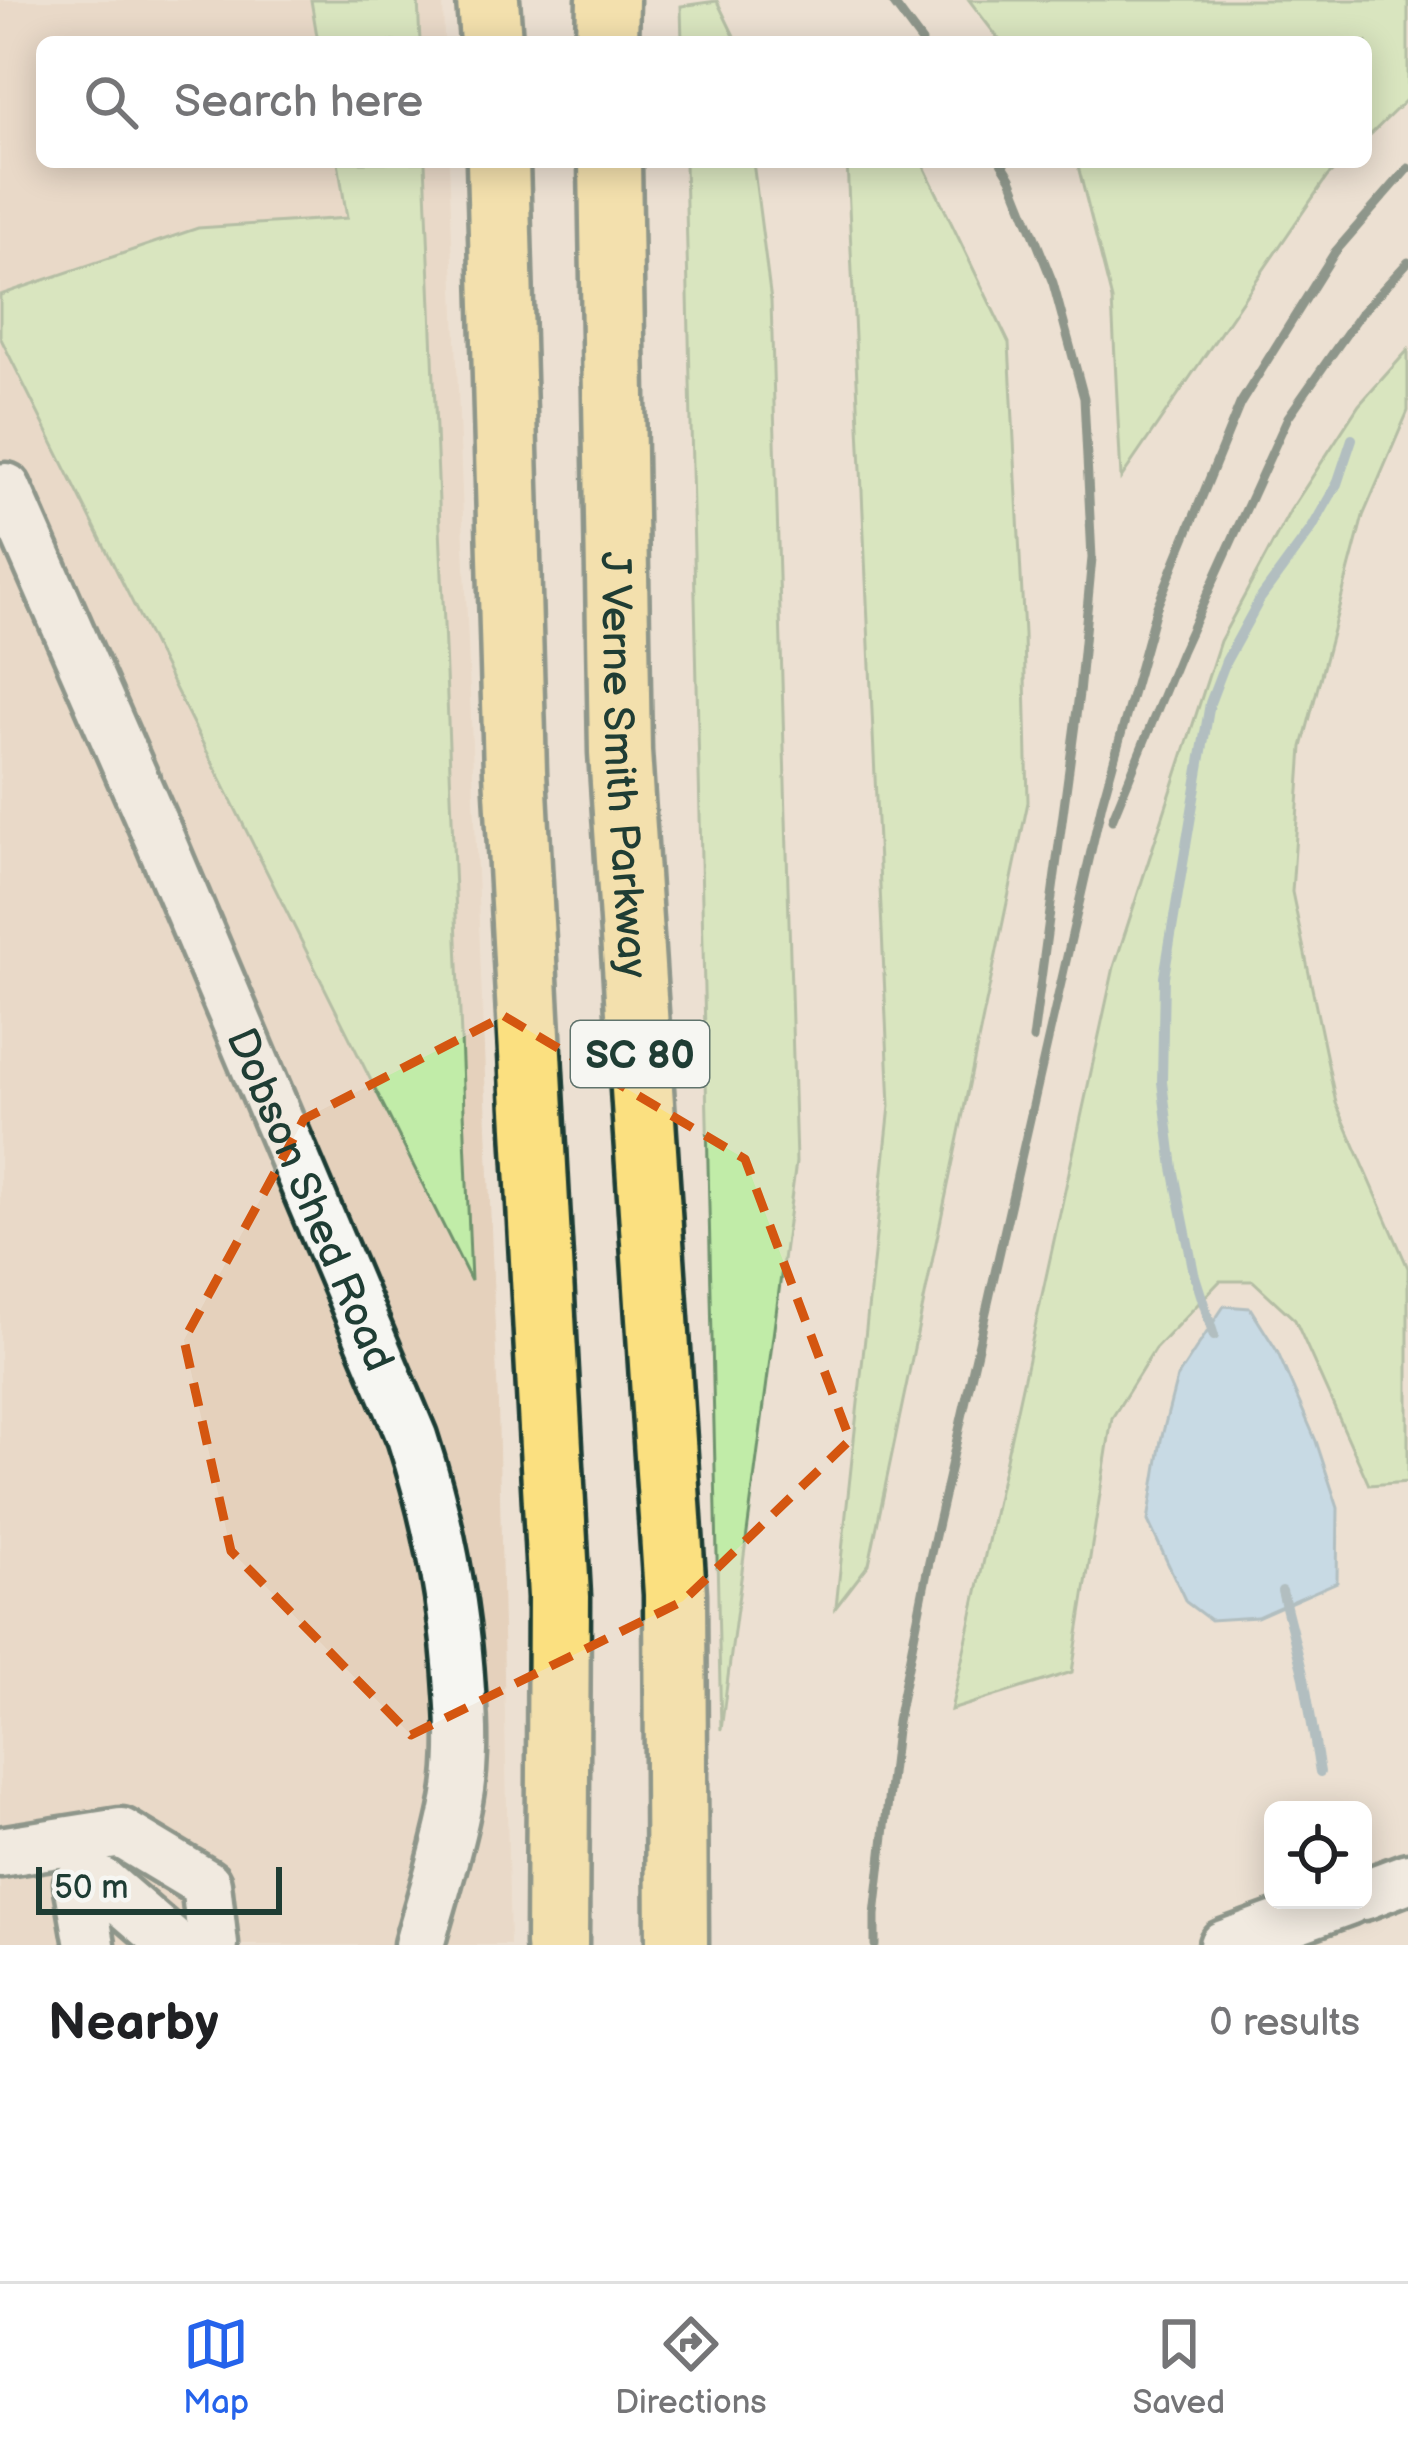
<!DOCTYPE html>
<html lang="en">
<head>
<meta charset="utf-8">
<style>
  :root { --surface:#fff; --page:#f2f2f2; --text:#202124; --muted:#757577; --line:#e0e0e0; --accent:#2563eb }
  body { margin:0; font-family:"Balsamiq Sans",sans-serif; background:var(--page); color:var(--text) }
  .controls { position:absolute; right:36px; bottom:36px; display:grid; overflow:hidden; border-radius:18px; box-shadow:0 6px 30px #0003 }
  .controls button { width:108px; height:108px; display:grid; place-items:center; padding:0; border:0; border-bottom:3px solid var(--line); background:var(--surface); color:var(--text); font:60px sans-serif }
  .scale { position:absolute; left:36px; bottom:30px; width:246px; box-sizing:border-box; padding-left:12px; border:6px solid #1f3d34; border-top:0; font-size:33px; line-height:42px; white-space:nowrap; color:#1f3d34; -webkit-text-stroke:9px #f6f6f2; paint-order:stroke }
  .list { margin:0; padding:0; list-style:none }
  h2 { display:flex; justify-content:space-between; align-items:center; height:156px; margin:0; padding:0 48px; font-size:51px }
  h2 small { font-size:39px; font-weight:400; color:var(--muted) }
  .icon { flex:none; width:66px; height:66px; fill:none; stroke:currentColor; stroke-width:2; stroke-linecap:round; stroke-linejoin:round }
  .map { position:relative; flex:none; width:1408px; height:1945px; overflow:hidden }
  .search { position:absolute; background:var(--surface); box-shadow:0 6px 30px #0003; left:36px; right:36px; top:36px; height:132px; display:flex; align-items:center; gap:30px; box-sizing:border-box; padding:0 42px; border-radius:18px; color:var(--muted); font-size:45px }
  .sheet { height:336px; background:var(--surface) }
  nav { display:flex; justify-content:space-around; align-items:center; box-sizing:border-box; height:168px; border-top:3px solid var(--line); background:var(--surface); font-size:33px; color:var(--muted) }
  nav a { display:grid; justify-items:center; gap:6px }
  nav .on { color:var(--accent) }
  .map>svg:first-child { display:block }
</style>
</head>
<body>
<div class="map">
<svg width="1408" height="1945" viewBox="0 0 1408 1945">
  <rect width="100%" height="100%" fill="#ece0d2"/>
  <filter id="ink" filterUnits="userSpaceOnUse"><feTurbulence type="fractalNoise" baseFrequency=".00833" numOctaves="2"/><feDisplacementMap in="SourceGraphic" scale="24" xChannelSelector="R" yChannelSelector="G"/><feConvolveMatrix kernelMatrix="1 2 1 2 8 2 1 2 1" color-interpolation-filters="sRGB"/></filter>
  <g filter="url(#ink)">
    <path fill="#e5d1bc" d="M0 0H443L444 42H42V162H449L498 1405 510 1945H0Z"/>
    <g fill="#c1eca8" stroke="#70946e" stroke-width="3">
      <path d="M311 0H418L420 42H318Z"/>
      <path d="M969 0H1408V98L1366 139V42H1001Z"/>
      <path d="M717 1 737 42H682L681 6Z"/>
      <path d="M338 162H425L471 1281 0 337V295L198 228 347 218Z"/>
      <path d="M685 162H753L771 301 796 1162 721 1730Z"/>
      <path d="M847 162H922L1009 343 1024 634 1028 802 869 1564 836 1607 890 1106Z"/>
      <path d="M1077 162H1342L1327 177 1121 478 1112 300Z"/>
      <path d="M1408 350V411L1363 516 1302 747 1292 892 1336 1103 1408 1268V1482L1369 1485 1295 1320 1253 1281H1220L1155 1349 1112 1418 1072 1672 951 1710 1114 967 1220 641 1290 511 1359 405Z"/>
    </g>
    <path fill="#9cd2fb" stroke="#6a96ab" stroke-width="3" d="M1224 1306 1250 1308 1277 1351 1316 1441 1338 1508 1337 1582 1257 1617 1210 1620 1186 1602 1148 1521 1161 1440 1177 1378Z"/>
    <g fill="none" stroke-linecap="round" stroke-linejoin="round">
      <g stroke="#6a96ab" stroke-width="10">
        <path d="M1214 1336 1194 1273 1173 1168 1162 1082 1164 977 1210 703 1226 661 1260 599 1312 528 1337 484 1352 439"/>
        <path d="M1282 1591 1304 1678 1320 1772"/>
      </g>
      <defs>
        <g id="minor">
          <path id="s1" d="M6 488 160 840 412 1437C439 1520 455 1604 460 1691 463 1731 464 1772 455 1811 446 1856 431 1901 419 1945"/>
          <path d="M0 1852 121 1833 206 1884 213 1945"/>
          <path d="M1363 1895 1408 1878"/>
          <path d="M90 1945 79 1883 101 1882 174 1945"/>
          <path d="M1224 1945 1348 1900"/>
        </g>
        <g id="major">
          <path d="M488 0 491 42"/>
          <path d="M607 42 608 0"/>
          <path d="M498 162 515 772 559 1597 557 1945"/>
          <path id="s2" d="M610 162 620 752 675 1594 677 1945"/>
        </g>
      </defs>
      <use href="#minor" stroke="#1f3d34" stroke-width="57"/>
      <use href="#major" stroke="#1f3d34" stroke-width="69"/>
      <use href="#minor" stroke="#f6f6f2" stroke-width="48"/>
      <use href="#major" stroke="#fbe080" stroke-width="60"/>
      <g stroke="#1f3d34" stroke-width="9">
        <path d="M891 0 922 42"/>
        <path d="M1001 162 1011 178 1053 283 1084 398 1092 558 1079 694 1033 1039"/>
        <path d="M1112 820 1181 652 1288 417 1361 313 1408 262"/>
        <path d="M875 1945V1915L897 1721 929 1562 1102 803 1156 609 1240 404 1335 252 1408 168"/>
      </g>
    </g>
  </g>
  <path d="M0 0H1408V1945H0ZM504 1016 745 1159 850 1440 683 1601 411 1735 231 1551 184 1340 304 1119Z" fill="#ece0d2" fill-opacity=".55" fill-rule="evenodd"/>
  <path fill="none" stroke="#d45610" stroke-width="9" stroke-dasharray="24 15" stroke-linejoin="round" d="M504 1016 745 1159 850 1440 683 1601 411 1735 231 1551 184 1340 304 1119Z"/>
  <g text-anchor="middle" stroke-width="9" stroke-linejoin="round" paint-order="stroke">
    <rect fill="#f6f6f2" stroke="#60746d" stroke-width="3" x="571" y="1021" width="138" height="66" rx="9"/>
    <g font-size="39" font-weight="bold" fill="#1f3d34">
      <text x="640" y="1068">SC 80</text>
    </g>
    <g font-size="42" fill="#1f3d34" stroke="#f6f6f2">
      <text dy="15" stroke="none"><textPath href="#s2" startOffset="603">J Verne Smith Parkway</textPath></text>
      <text dy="15" stroke="none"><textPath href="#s1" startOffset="774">Dobson Shed Road</textPath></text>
    </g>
  </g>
</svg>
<div class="controls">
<button><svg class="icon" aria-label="locate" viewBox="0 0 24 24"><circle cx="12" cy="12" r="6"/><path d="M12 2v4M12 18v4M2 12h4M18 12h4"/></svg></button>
</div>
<div class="scale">50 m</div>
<div class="search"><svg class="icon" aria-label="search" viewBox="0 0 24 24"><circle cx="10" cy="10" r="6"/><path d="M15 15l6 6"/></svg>Search here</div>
</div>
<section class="sheet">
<h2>Nearby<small>0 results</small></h2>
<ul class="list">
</ul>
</section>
<nav>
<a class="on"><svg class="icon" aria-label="map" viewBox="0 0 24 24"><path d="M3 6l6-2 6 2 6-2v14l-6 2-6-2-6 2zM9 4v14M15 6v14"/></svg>Map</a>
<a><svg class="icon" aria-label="directions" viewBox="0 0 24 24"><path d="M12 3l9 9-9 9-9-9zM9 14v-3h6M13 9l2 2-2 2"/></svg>Directions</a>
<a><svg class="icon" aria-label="saved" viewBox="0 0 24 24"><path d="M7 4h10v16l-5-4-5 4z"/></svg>Saved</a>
</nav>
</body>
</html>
